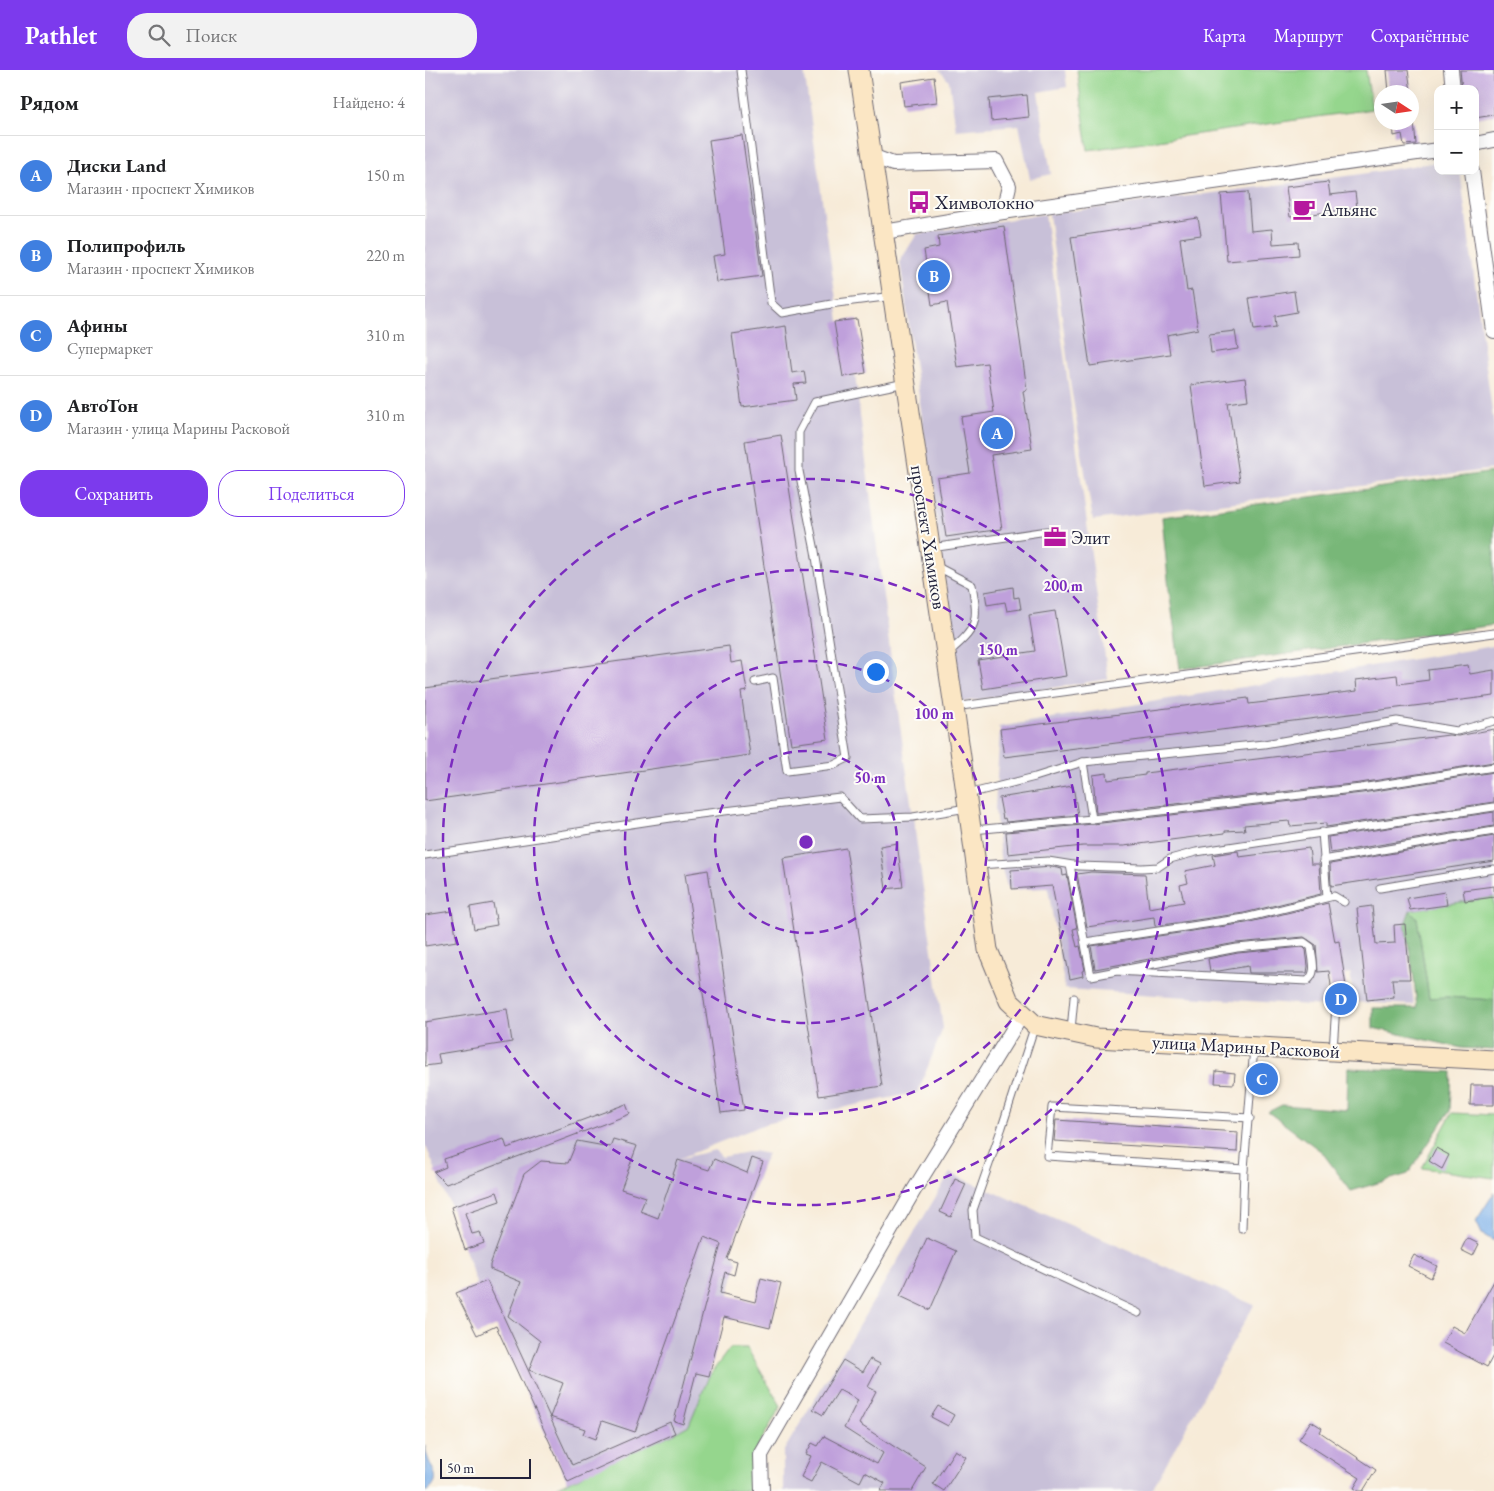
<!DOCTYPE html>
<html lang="ru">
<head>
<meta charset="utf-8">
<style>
  :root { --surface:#fff; --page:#f2f2f2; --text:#202124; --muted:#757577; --line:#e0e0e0; --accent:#7c3aed }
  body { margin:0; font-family:"EB Garamond",serif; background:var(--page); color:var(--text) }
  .controls { position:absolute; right:15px; top:15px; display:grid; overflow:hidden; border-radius:10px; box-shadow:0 5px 20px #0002 }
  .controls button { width:45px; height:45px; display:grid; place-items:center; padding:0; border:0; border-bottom:1px solid var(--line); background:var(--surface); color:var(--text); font:25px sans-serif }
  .compass { position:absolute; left:949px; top:15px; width:45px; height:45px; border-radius:50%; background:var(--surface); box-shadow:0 5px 20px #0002; rotate:102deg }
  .scale { position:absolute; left:15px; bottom:12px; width:91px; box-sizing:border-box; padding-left:5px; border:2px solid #22223b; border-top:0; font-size:14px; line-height:18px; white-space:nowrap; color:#22223b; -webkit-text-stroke:4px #fdfcf7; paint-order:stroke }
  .you { position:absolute; left:450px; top:601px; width:18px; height:18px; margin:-12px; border:4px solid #fff; border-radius:50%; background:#1a73e8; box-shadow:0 0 0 8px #1a73e833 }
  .badge { display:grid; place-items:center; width:32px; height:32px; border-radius:50%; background:var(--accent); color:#fff; font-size:16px; font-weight:700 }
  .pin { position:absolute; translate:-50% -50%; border:2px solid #fff; box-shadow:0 1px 5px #0006 }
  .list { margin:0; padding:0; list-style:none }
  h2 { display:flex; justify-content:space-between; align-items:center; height:65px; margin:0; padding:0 20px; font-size:21px }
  h2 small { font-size:16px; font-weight:400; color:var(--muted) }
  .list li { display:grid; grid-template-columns:32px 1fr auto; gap:15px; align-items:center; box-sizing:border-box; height:80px; padding:0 20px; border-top:1px solid var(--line) }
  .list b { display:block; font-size:19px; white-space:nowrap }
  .list p { margin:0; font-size:16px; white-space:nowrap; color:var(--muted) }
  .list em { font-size:16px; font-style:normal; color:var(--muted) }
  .actions { display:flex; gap:10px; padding:15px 20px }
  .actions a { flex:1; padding:11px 0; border:1px solid var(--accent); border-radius:20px; text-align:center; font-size:18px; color:var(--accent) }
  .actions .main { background:var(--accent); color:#fff }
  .icon { flex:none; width:28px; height:28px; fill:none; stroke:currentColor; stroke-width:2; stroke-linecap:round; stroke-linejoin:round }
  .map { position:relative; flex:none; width:1069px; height:1421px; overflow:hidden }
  header { display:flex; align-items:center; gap:30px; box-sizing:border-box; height:70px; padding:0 25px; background:var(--accent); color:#fff }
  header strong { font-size:24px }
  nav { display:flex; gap:28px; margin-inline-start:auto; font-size:18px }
  .search { width:350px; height:45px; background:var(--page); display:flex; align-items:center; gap:12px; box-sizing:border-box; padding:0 18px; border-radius:20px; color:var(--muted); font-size:19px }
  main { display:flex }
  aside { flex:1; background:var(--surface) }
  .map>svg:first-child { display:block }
</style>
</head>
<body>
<header>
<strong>Pathlet</strong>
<div class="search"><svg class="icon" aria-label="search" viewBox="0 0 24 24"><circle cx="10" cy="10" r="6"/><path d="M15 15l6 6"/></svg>Поиск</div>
<nav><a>Карта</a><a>Маршрут</a><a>Сохранённые</a></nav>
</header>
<main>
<aside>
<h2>Рядом<small>Найдено: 4</small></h2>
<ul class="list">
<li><span class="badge" style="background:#3f7fe0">A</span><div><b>Диски Land</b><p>Магазин · проспект Химиков</p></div><em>150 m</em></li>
<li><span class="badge" style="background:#3f7fe0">B</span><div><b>Полипрофиль</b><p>Магазин · проспект Химиков</p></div><em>220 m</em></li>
<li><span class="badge" style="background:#3f7fe0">C</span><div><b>Афины</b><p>Супермаркет</p></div><em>310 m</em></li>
<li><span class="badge" style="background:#3f7fe0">D</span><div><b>АвтоТон</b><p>Магазин · улица Марины Расковой</p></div><em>310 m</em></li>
</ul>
<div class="actions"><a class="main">Сохранить</a><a>Поделиться</a></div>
</aside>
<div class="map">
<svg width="1069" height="1421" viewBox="0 0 1069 1421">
  <rect width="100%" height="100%" fill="#fdfcf7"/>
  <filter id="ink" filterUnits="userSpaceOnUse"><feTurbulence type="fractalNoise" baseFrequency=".02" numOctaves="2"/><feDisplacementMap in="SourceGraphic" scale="10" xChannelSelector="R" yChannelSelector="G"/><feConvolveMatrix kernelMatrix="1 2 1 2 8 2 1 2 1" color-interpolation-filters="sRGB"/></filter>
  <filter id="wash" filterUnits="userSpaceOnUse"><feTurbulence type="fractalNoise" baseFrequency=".0096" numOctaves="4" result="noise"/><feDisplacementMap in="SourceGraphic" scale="20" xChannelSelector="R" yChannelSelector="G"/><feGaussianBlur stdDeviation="1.12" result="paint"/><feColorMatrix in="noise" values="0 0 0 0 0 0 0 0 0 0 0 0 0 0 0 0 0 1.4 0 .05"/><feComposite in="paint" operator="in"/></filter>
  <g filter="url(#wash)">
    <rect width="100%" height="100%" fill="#f7ebd8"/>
    <g fill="#c8c0d8">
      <path d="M0 0H379L414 251 409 253 418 307 430 305 470 620 518 958 493 1022 340 1054 253 1089 290 1080 297 1087 328 1081 342 1084 306 1178 312 1192 284 1306 264 1355 250 1363 143 1412 52 1216 26 1137 2 1079 0 1076Z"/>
      <path d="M514 0H640L642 17 613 22 626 104 605 109 594 55 531 60 524 11Z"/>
      <path d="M1013 92V101H1035L1069 356V399L668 450 646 318 624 144 930 105Z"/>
      <path d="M620 144 683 609 537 632 475 191 492 164Z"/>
      <path d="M1069 576V827L984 841 980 854 989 935 930 932 925 903 902 909 900 936 640 919 623 818 583 820 576 796 570 738 575 659 573 657Z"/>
      <path d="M525 1103 829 1235 726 1421H358V1382Z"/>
    </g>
    <g fill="#95d68d" stroke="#5c7c64">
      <path d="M652 0H941L947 39 663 80Z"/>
      <path d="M1069 827V930L1022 927 1004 928 992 848 985 840Z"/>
      <path d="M1027 1043 1069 1045V1108L997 1098Z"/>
      <path d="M305 1278H322L356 1336 332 1378 330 1421H121L153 1408 164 1401 250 1363 264 1355 284 1306Z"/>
    </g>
    <g fill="#78b778" stroke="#4d6c5a">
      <path d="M1069 402V555L755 599 744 520 737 447Z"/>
      <path d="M985 840 992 848 1004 928 1022 927 1069 930V980L1037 978 948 958V938H992L989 909 980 854Z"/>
      <path d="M923 998 1027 1002 1025 1041 983 1104 926 1121 897 1082 843 1042 857 1035 922 1040Z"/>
    </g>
    <g fill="#7aafe8" stroke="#4e6892">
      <path d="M1069 1123V1171L1057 1164 1051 1151Z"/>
      <path d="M0 1375C1 1379 1 1384 3 1388 7 1401 18 1409 2 1421H0Z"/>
    </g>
    <g id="blocks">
      <g fill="#bfa0db">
        <path d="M962 0H983L986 22H964Z"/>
        <path d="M1035 0H1069V45L1050 48V19H1037Z"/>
        <path d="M509 7 512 32 479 36 476 12Z"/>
        <path d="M602 25 604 47 566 51 564 29Z"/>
        <path d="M968 52H989L991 74 979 75 977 64 969 66Z"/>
        <path d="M317 65 337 206 292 212 288 186 300 184 284 70Z"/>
        <path d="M903 112 905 125 930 122 932 138 865 147 861 117Z"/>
        <path d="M823 122 826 161 847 159 848 174 873 172 874 185 802 191 796 124Z"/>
        <path d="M773 148 776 165 755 168 762 221 767 220 773 259 742 265 745 284 665 296 646 167Z"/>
        <path d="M579 156 602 320 598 321 607 379 566 385 577 459 521 467 512 408 545 403 536 347 569 342 562 293 532 297 522 232 507 235 499 180 514 177 513 166Z"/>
        <path d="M869 221 872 242 850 246 851 257 829 260 824 228Z"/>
        <path d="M432 249 441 303 418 307 409 252Z"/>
        <path d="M361 256 367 303 379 301 381 313 369 314 371 330 317 337 307 264Z"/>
        <path d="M810 261 813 279 786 283 784 264Z"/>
        <path d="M820 308 823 330 803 333 815 411 780 416 766 315Z"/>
        <path d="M356 365 403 669 366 674 320 371Z"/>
        <path d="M588 517 589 528 594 527 596 539 582 541 580 532 562 535 560 522Z"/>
        <path d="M630 541 641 606 558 619 553 590 610 581 604 545Z"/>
        <path d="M304 576 306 593 317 591 322 621 316 622 325 685 0 731V618Z"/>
        <path d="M1043 595 1045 604 1069 600V626L579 687 575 659 823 628 824 634 932 621 931 610 972 605 973 614 1004 610 1003 600Z"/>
        <path d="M1069 659V692L935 713 671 743 668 705 682 703 683 710 720 705V703L1024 665 1033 666Z"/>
        <path d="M1069 702V732L901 757V753L865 756 864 751 819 755 820 760 800 761V763L699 776H658L583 784 581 762 668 754 937 723Z"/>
        <path d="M648 716 653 745 581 752 580 748 578 749 574 728Z"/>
        <path d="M1069 742V756L905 783 903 767Z"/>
        <path d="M1069 766V791L906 816 905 794Z"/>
        <path d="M472 773 478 817 461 819 455 776Z"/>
        <path d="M421 778 457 1016 394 1026 358 788Z"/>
        <path d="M884 778 886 794H894L896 824 819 843 730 856 729 847 662 857 652 804 666 802 720 804 724 838 759 832 755 815 763 813 760 801 790 795 788 785 813 781 814 787Z"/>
        <path d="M627 797 637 799 638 806 642 805 652 858 648 859 652 877 655 876 660 900 657 901 658 906 645 909 627 816 587 819 586 800Z"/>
        <path d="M283 800 319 1040 296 1043 260 804Z"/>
        <path d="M1069 816V827L1040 831 1038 820Z"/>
        <path d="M1020 822 1022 835 985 840 982 828Z"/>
        <path d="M68 833 72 855 49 859 45 837Z"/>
        <path d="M903 833 910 872 914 871 923 929 908 930 904 901 893 902 891 875 879 867 811 873 670 899 666 876 821 853Z"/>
        <path d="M947 836 951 874 970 873 969 855 980 854 985 909H967L969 927 942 930 932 838Z"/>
        <path d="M27 841 32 871 0 876V845Z"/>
        <path d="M878 877 881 880 883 896 882 903H824L823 896 794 901H785L783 889 813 883Z"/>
        <path d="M82 939 87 972 13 984 15 994 0 996V952Z"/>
        <path d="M791 1001 810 1003 809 1014 790 1013Z"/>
        <path d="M832 1001 845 1002 844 1018 831 1016Z"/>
        <path d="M1046 1015H1069V1035H1045Z"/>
        <path d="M201 1034 205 1044 21 1114 9 1102 21 1097 19 1089 79 1069 82 1078Z"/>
        <path d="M631 1050 813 1062 812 1082 629 1071Z"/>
        <path d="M188 1069 212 1076 196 1119 221 1127 215 1141 233 1148 253 1090 284 1100 289 1089 322 1103 327 1088 338 1092 302 1189 312 1192 309 1205 300 1202 295 1223 330 1232 336 1208 356 1213 345 1258 299 1247 284 1306 271 1303 258 1354 249 1351 296 1174 279 1167 210 1362 177 1351 171 1369 158 1364 160 1359 125 1347 138 1313 104 1300 115 1271 83 1246 96 1212 65 1199V1195L99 1104 116 1091 143 1093 152 1071 185 1077Z"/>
        <path d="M1011 1078 1024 1085 1017 1099 1004 1091Z"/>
        <path d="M530 1109 541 1114 526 1147 515 1142Z"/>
        <path d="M72 1122 75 1131 40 1143 47 1164 55 1162 59 1173 40 1180 26 1137Z"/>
        <path d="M502 1168 531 1181 505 1240 475 1226Z"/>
        <path d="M1042 1168 1054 1174 1048 1186 1036 1180Z"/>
        <path d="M989 1185 1012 1196 1006 1208 983 1196Z"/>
        <path d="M62 1211 147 1395 245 1352 250 1363 143 1412 71 1256 52 1265 31 1223Z"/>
        <path d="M1069 1211V1284L1062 1297 1018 1273 1027 1256 1040 1263Z"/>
        <path d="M445 1289 455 1294 443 1317 451 1321 434 1354 501 1397 487 1421H455L460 1413 440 1402 435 1412 397 1392 386 1412 376 1407 386 1386 381 1384 387 1373 393 1376 399 1366 452 1394 458 1383 419 1358 433 1330 414 1320 398 1345 388 1339 418 1290 438 1302Z"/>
        <path d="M513 1336 529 1345 523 1356 506 1347Z"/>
        <path d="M886 1351 897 1358 895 1362 951 1400 938 1421H934L929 1418 935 1408 874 1369Z"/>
        <path d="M530 1380 541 1387 519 1421 508 1414Z"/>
      </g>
    </g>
  </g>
  <g filter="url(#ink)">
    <use href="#blocks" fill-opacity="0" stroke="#6d6872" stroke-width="1"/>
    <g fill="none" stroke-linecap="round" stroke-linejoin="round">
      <defs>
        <g id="service">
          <path d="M316 0 346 233 357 243 412 233 468 226"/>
          <path d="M506 478 622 461"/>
          <path d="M509 495 547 515C554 553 552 558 523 583"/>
          <path d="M330 612 348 608 362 701 409 695 423 688 390 481 374 401V362L390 332 480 313"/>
          <path d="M529 637 1069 563"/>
          <path d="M543 724 610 707 658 692 839 674 972 651 1032 661 1069 651"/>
          <path d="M667 749 936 718 1069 697"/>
          <path d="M548 760 667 749 658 692"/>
          <path d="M897 762 902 827"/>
          <path d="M0 785 259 746 415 727 435 749 488 747 542 738"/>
          <path d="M898 790 1069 761"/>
          <path d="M552 795 623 791 654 796 717 798 733 797 745 789 771 782 1069 737"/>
          <path d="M645 795 666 906 812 878 879 872 886 877C887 889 893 903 882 911L690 901"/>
          <path d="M955 818 1069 799"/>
          <path d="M660 872 820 848 909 826 919 832"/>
          <path d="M610 955 577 1057 548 1140 550 1167 713 1243"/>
          <path d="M646 960 649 928"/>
          <path d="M908 980 911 935"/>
          <path d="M819 1099 622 1086 627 1037 825 1048"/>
          <path d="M817 1159 819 1099 829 977"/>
        </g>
        <g id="minor">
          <path d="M1026 0 1028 19"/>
          <path d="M1050 74 1069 70"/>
          <path d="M447 86 468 94 571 91 584 116 578 142 459 162"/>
          <path d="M1047 101 1069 261"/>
          <path d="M578 142 1013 80"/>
          <path d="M337 1421 336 1385 489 1120 598 943"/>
        </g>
        <path id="secondary" d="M434 0 529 637 563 880 584 931 610 955 671 968 1069 990"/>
      </defs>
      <use href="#service" stroke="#6d6872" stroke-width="9"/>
      <use href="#minor" stroke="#6d6872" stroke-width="16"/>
      <use href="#secondary" stroke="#6d6872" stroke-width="21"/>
      <use href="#service" stroke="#fff" stroke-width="7"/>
      <use href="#minor" stroke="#fff" stroke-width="14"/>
      <use href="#secondary" stroke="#fbe6c4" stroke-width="19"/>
    </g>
  </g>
  <g fill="none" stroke="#7b2cbf" stroke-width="2.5" stroke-dasharray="9 6">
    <circle cx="381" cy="772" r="91"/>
    <circle cx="381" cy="772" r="181"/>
    <circle cx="381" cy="772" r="272"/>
    <circle cx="381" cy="772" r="363"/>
  </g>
  <defs>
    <symbol id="bus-bare" viewBox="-9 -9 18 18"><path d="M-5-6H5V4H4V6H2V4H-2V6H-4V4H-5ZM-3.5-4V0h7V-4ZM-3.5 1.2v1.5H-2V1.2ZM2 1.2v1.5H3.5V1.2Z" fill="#b5179e" stroke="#fdfcf7" stroke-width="2.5" paint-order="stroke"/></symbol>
    <symbol id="cafe-bare" viewBox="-9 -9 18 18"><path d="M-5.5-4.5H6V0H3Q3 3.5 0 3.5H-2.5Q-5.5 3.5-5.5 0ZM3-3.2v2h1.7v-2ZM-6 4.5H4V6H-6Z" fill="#b5179e" stroke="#fdfcf7" stroke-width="2.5" paint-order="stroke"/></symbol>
    <symbol id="office-bare" viewBox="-9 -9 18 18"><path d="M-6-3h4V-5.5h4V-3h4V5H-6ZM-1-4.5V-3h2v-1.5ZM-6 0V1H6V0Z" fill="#b5179e" stroke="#fdfcf7" stroke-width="2.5" paint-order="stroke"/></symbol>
  </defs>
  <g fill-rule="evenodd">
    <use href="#bus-bare" x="478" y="116" width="32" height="32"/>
    <use href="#cafe-bare" x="863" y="123" width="32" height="32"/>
    <use href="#office-bare" x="614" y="451" width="32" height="32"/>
  </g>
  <g text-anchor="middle" stroke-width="4" stroke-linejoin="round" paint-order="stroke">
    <g font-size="19" fill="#22223b" stroke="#fdfcf7" text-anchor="start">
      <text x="510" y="139">Химволокно</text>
      <text x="896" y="146">Альянс</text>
      <text x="646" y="474">Элит</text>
    </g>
    <g font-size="19" fill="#22223b" stroke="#fdfcf7">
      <text transform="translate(504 467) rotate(81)" y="7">проспект Химиков</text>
      <text transform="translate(821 976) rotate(3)" y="7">улица Марины Расковой</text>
    </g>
  </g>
  <circle cx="381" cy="772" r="8" fill="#7b2cbf" stroke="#fdfcf7" stroke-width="2.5"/>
  <g font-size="15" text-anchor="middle" font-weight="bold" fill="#7b2cbf" stroke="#fdfcf7" stroke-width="4" stroke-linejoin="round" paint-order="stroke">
    <text x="638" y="521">200 m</text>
    <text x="573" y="585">150 m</text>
    <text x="509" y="649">100 m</text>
    <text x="445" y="713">50 m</text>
  </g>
</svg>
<div class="controls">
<button>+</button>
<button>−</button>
</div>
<svg class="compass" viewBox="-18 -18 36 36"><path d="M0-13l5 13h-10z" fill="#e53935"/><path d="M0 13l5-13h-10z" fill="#757577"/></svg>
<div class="scale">50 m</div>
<div class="you"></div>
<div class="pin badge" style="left:572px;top:363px;background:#3f7fe0">A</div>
<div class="pin badge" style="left:509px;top:206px;background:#3f7fe0">B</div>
<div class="pin badge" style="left:837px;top:1009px;background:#3f7fe0">C</div>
<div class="pin badge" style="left:916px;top:929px;background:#3f7fe0">D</div>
</div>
</main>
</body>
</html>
